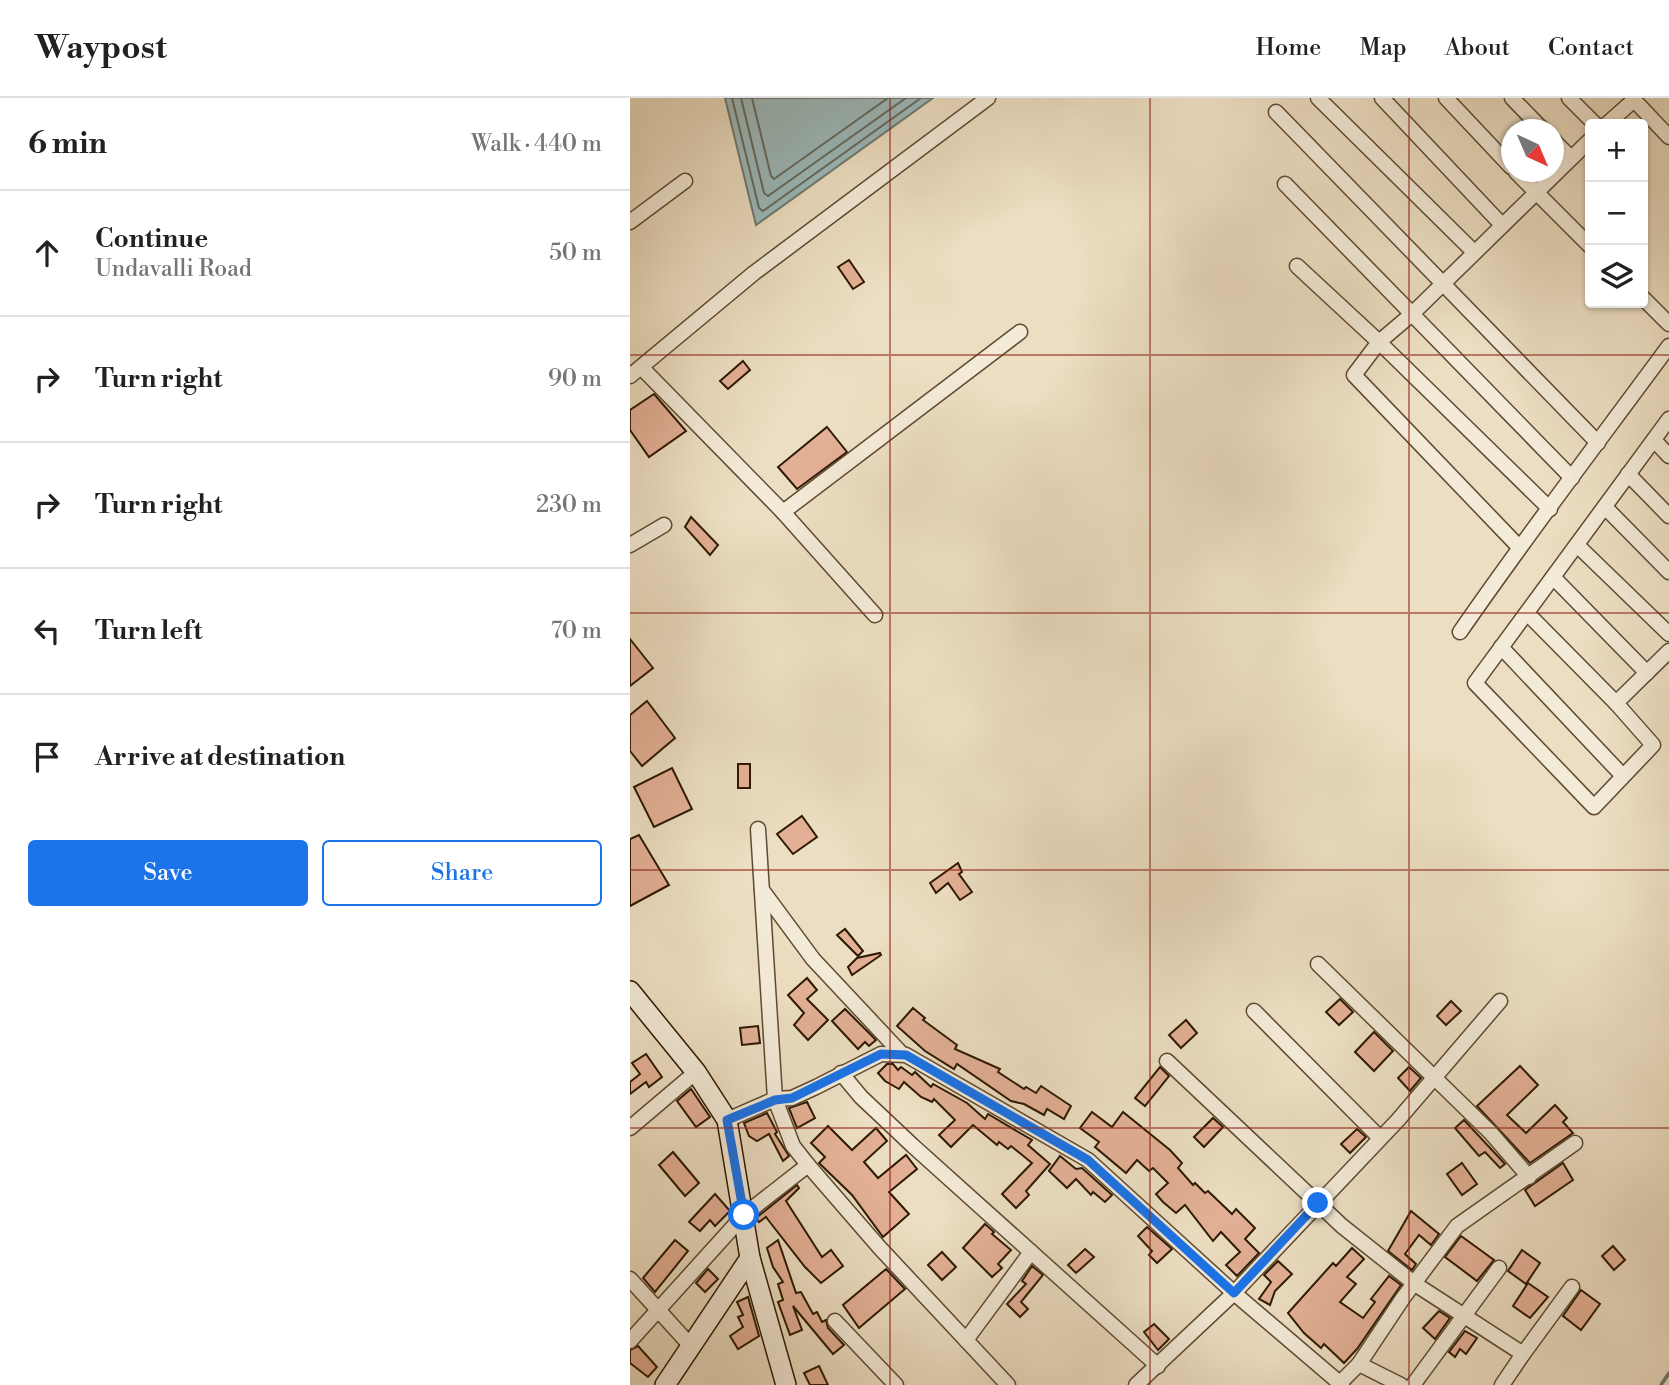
<!DOCTYPE html>
<html lang="en">
<head>
<meta charset="utf-8">
<style>
  :root { --surface:#fff; --page:#f6f6f6; --text:#202124; --muted:#757577; --line:#e0e0e0; --accent:#1a73e8 }
  body { margin:0; font-family:"Libre Bodoni",serif; background:var(--page); color:var(--text) }
  .controls { position:absolute; right:21px; top:21px; display:grid; overflow:hidden; border-radius:7px; box-shadow:0 2px 5px #0004 }
  .controls button { width:63px; height:63px; display:grid; place-items:center; padding:0; border:0; border-bottom:2px solid var(--line); background:var(--surface); color:var(--text); font:35px sans-serif }
  .compass { position:absolute; left:871px; top:21px; width:63px; height:63px; border-radius:50%; background:var(--surface); box-shadow:0 2px 5px #0004; rotate:136deg }
  .stop { position:absolute; width:21px; height:21px; margin:-16px; border:5px solid #1a73e8; border-radius:50%; background:#fff }
  .stop.end { background:#1a73e8; border-color:#fff; box-shadow:0 2px 7px #0008 }
  .list { margin:0; padding:0; list-style:none }
  h2 { display:flex; justify-content:space-between; align-items:center; height:91px; margin:0; padding:0 28px; font-size:30px }
  h2 small { font-size:23px; font-weight:400; color:var(--muted) }
  .list li { display:grid; grid-template-columns:46px 1fr auto; gap:21px; align-items:center; box-sizing:border-box; height:126px; padding:0 28px; border-top:2px solid var(--line) }
  .list b { display:block; font-size:26px; white-space:nowrap }
  .list p { margin:0; font-size:23px; white-space:nowrap; color:var(--muted) }
  .list em { font-size:23px; font-style:normal; color:var(--muted) }
  .actions { display:flex; gap:14px; padding:21px 28px }
  .actions a { flex:1; padding:16px 0; border:2px solid var(--accent); border-radius:7px; text-align:center; font-size:24px; color:var(--accent) }
  .actions .main { background:var(--accent); color:#fff }
  .icon { flex:none; width:38px; height:38px; fill:none; stroke:currentColor; stroke-width:2; stroke-linecap:round; stroke-linejoin:round }
  .map { position:relative; flex:none; width:1039px; height:1287px; overflow:hidden }
  header { display:flex; align-items:center; gap:42px; box-sizing:border-box; height:98px; padding:0 35px; background:var(--surface); border-bottom:2px solid var(--line) }
  header strong { font-size:33px }
  nav { display:flex; gap:38px; margin-inline-start:auto; font-size:24px }
  main { display:flex }
  aside { flex:1; background:var(--surface) }
  .map>svg:first-child { display:block }
</style>
</head>
<body>
<header>
<strong>Waypost</strong>
<nav><a>Home</a><a>Map</a><a>About</a><a>Contact</a></nav>
</header>
<main>
<aside>
<h2>6 min<small>Walk · 440 m</small></h2>
<ul class="list">
<li><svg class="icon" aria-label="ahead" viewBox="0 0 24 24"><path d="M12 20V5M6 11l6-6 6 6"/></svg><div><b>Continue</b><p>Undavalli Road</p></div><em>50 m</em></li>
<li><svg class="icon" aria-label="right" viewBox="0 0 24 24"><path d="M7 20v-9h11M14 6l5 5-5 5"/></svg><div><b>Turn right</b></div><em>90 m</em></li>
<li><svg class="icon" aria-label="right" viewBox="0 0 24 24"><path d="M7 20v-9h11M14 6l5 5-5 5"/></svg><div><b>Turn right</b></div><em>230 m</em></li>
<li><svg class="icon" aria-label="left" viewBox="0 0 24 24"><path d="M17 20v-9H6M10 6l-5 5 5 5"/></svg><div><b>Turn left</b></div><em>70 m</em></li>
<li><svg class="icon" aria-label="arrive" viewBox="0 0 24 24"><path d="M6 21V4h12l-3 4 3 4H6"/></svg><div><b>Arrive at destination</b></div></li>
</ul>
<div class="actions"><a class="main">Save</a><a>Share</a></div>
</aside>
<div class="map">
<svg width="1039" height="1287" viewBox="0 0 1039 1287">
  <rect width="100%" height="100%" fill="#ecdec2"/>
  <filter id="stains"><feTurbulence type="fractalNoise" baseFrequency=".00286" numOctaves="4"/><feColorMatrix values="0 0 0 0 .2 0 0 0 0 .09 0 0 0 0 .02 0 0 0 .5 -.17"/></filter>
  <radialGradient id="worn" r=".72"><stop offset=".6" stop-color="#630" stop-opacity="0"/><stop offset="1" stop-color="#630" stop-opacity=".3"/></radialGradient>
  <path fill="#9cbabc" stroke="#707a71" stroke-width="2" d="M95 0H303L126 127Z"/>
  <g fill="none" stroke-linecap="round" stroke-linejoin="round">
    <g stroke="#646a5e" stroke-width="2">
      <path d="M102 0 129 110 133 113 291 0"/>
      <path d="M111 0 134 95 138 98 276 0"/>
      <path d="M122 0 141 78 144 81 258 0"/>
    </g>
    <path stroke="#707a71" stroke-width="3.5" d="M1031 1287 1039 1275"/>
  </g>
  <g fill="#e3b095" stroke="#2d1901" stroke-width="2">
    <path d="M219 162 234 184 223 191 208 169Z"/>
    <path d="M113 263 120 272 98 291 90 283Z"/>
    <path d="M24 296 56 333 19 359 0 332V312Z"/>
    <path d="M197 329 217 354 167 391 148 369Z"/>
    <path d="M61 419 88 447 80 457 55 429Z"/>
    <path d="M0 541 23 570 0 588Z"/>
    <path d="M17 603 45 640 12 668 0 653V617Z"/>
    <rect x="108" y="666" width="12" height="24"/>
    <path d="M42 670 62 711 24 729 4 689Z"/>
    <path d="M172 718 187 739 163 756 147 736Z"/>
    <path d="M9 737 39 787 0 808V741Z"/>
    <path d="M328 765 332 774 329 776 342 794 330 802 318 785 306 795 300 785Z"/>
    <path d="M215 831 233 853 228 858 207 837Z"/>
    <path d="M250 855 251 857 222 877 218 869 227 860Z"/>
    <path d="M177 880 187 892 177 901 198 922 178 942 164 927 174 915 158 897Z"/>
    <path d="M710 901 723 914 709 927 696 914Z"/>
    <path d="M821 903 831 913 816 927 807 918Z"/>
    <path d="M283 910 295 920 293 922 327 947 325 951 370 971 368 974 394 991 396 989 406 995 411 988 441 1008 434 1021 417 1011 414 1017 394 1006 381 1003 327 966 324 971 295 953 267 928Z"/>
    <path d="M215 911 246 942 239 948 235 944 228 951 202 923Z"/>
    <path d="M556 922 567 935 551 950 539 937Z"/>
    <path d="M128 928 130 945 112 947 110 930Z"/>
    <path d="M744 934 763 953 744 973 725 954Z"/>
    <path d="M16 956 32 979 19 989 16 984 0 996V984L10 976 2 965Z"/>
    <path d="M257 966H263L268 972 271 969 282 977 285 974 301 989 303 986 337 1005 355 1021 358 1016 402 1042 398 1047 420 1066 396 1093 399 1097 386 1110 372 1096 402 1065 381 1048 378 1051 369 1044 367 1047 343 1027 321 1049 309 1037 325 1022 304 1001 302 1004 291 999 274 984 269 991 255 983 248 975Z"/>
    <path d="M890 968 908 987 877 1017 896 1035 925 1007 937 1020 933 1024 943 1035 900 1065 847 1008Z"/>
    <path d="M530 969 539 978 515 1008 505 1000Z"/>
    <path d="M779 969 791 980 780 993 768 980Z"/>
    <path d="M61 991 80 1019 66 1029 47 1003Z"/>
    <path d="M177 1004 185 1020 167 1030 159 1010Z"/>
    <path d="M462 1014 482 1029 493 1014 540 1052 552 1065 548 1070 563 1087 565 1085 575 1095 578 1093 602 1116 606 1111 625 1130 615 1141 629 1155 607 1178 596 1167 610 1154 591 1134 583 1143 555 1107 546 1115 533 1104 526 1096 538 1085 523 1070 519 1073 507 1062 496 1075 465 1049 469 1044 450 1030Z"/>
    <path d="M137 1015 147 1034 145 1036 159 1058 153 1063 139 1036 127 1043 119 1038 114 1025Z"/>
    <path d="M583 1020 593 1029 574 1049 564 1039Z"/>
    <path d="M834 1022 875 1066 870 1070 855 1054 849 1058 825 1030Z"/>
    <path d="M198 1028 222 1052 246 1030 257 1043 234 1064 248 1080 276 1057 287 1071 259 1094 279 1116 253 1139 222 1097 189 1065 195 1059 181 1045Z"/>
    <path d="M727 1031 736 1039 720 1055 711 1046Z"/>
    <path d="M43 1054 69 1085 55 1098 29 1067Z"/>
    <path d="M430 1058 446 1071 452 1070 482 1097 475 1104 463 1094 461 1097 446 1081 437 1090 419 1073Z"/>
    <path d="M832 1065 847 1086 832 1097 817 1076Z"/>
    <path d="M933 1065 943 1082 905 1108 895 1092Z"/>
    <path d="M167 1087 169 1090 156 1103 192 1159 201 1152 213 1168 191 1185 175 1169 139 1123 136 1119 129 1124 126 1120Z"/>
    <path d="M85 1096 100 1113 85 1128 80 1122 70 1133 59 1124Z"/>
    <path d="M781 1113 809 1136 801 1147 789 1137 775 1156 786 1166 782 1172 758 1153Z"/>
    <path d="M355 1126 364 1134 362 1136 381 1152 368 1166 372 1170 362 1179 333 1150Z"/>
    <path d="M517 1129 542 1151 527 1165 519 1157 522 1153 508 1138Z"/>
    <path d="M831 1138 864 1162 847 1183 815 1159Z"/>
    <path d="M45 1142 58 1153 25 1194 13 1180Z"/>
    <path d="M148 1142 166 1195 171 1194 183 1216 187 1214 192 1224 196 1222 198 1230 214 1247 203 1256 163 1208 172 1232 160 1237 148 1204 153 1202 148 1186 153 1184 143 1169 137 1150Z"/>
    <path d="M983 1148 995 1162 984 1172 972 1158Z"/>
    <path d="M722 1150 734 1161 717 1179 726 1186 710 1204 733 1220 745 1204 741 1201 759 1178 771 1187 727 1251 714 1265 694 1246 691 1250 674 1235 658 1215 703 1165 706 1168Z"/>
    <path d="M455 1151 464 1159 446 1175 438 1167Z"/>
    <path d="M892 1152 910 1165 896 1186 878 1173Z"/>
    <path d="M312 1154 326 1169 312 1182 298 1167Z"/>
    <path d="M648 1163 662 1176 645 1193 640 1207 629 1201 641 1184 634 1177Z"/>
    <path d="M402 1168 413 1177 391 1204 398 1211 390 1219 377 1206 396 1186 392 1183Z"/>
    <path d="M78 1171 88 1181 75 1194 66 1185Z"/>
    <path d="M256 1171 275 1191 229 1230 213 1207Z"/>
    <path d="M898 1185 918 1199 900 1220 883 1208Z"/>
    <path d="M951 1192 970 1206 951 1232 933 1218Z"/>
    <path d="M118 1199 129 1238 108 1251 100 1238 113 1229 108 1219 113 1217 107 1204Z"/>
    <path d="M809 1213 820 1220 805 1241 793 1230Z"/>
    <path d="M524 1226 539 1241 528 1252 514 1234Z"/>
    <path d="M835 1233 847 1240 836 1256 830 1251 825 1259 819 1254Z"/>
    <path d="M8 1248 27 1269 18 1279 0 1265V1252Z"/>
    <path d="M189 1268 198 1287H180L174 1275Z"/>
  </g>
  <g fill="none" stroke-linecap="round" stroke-linejoin="round">
    <defs>
      <g id="street">
        <path d="M688 0 844 154"/>
        <path d="M752 0 872 127"/>
        <path d="M816 0 881 69"/>
        <path d="M882 0 913 32"/>
        <path d="M939 0 965 26"/>
        <path d="M1005 0 1004 2 1039 39"/>
        <path d="M646 14 968 345"/>
        <path d="M977 26 1004 2 1002 0"/>
        <path d="M923 42 941 60"/>
        <path d="M886 74 960 148"/>
        <path d="M655 86 782 216 960 42"/>
        <path d="M0 124 55 83"/>
        <path d="M667 168 749 244 724 277 889 449"/>
        <path d="M1013 200 1039 226"/>
        <path d="M12 270 153 414 245 517"/>
        <path d="M0 278 124 175 358 0"/>
        <path d="M1039 321 845 585 964 709 1023 647 986 605 1039 553"/>
        <path d="M1024 342 1039 358"/>
        <path d="M998 376 1039 418"/>
        <path d="M975 409 1039 474"/>
        <path d="M920 411 749 244 782 216 942 380"/>
        <path d="M153 414 390 234"/>
        <path d="M0 447 34 427"/>
        <path d="M947 447 1039 536"/>
        <path d="M923 479 1017 575"/>
        <path d="M897 515 986 605"/>
        <path d="M830 534C897 437 969 343 1039 248"/>
        <path d="M871 549 992 677"/>
        <path d="M128 731 145 1001 163 1048 178 1067 249 1149 378 1287"/>
        <path d="M132 792 183 861 271 955"/>
        <path d="M688 866 860 1034 899 1079"/>
        <path d="M624 913 750 1040"/>
        <path d="M537 963 712 1128 785 1186 893 1256 872 1287"/>
        <path d="M211 975 231 999 283 1048 528 1268"/>
        <path d="M97 1022 145 1001 162 1000 186 989 251 956 276 957 458 1062 604 1195 712 1287"/>
        <path d="M0 1030 66 974"/>
        <path d="M0 1181 60 1247"/>
        <path d="M205 1223 266 1287"/>
        <path d="M336 1242 401 1154"/>
        <path d="M0 1243 114 1117 178 1067"/>
        <path d="M893 1256 942 1189"/>
        <path d="M729 1266 771 1287"/>
        <path d="M506 1287 604 1195 768 1022 870 903"/>
        <path d="M708 1287 729 1266 773 1200 827 1128 945 1045"/>
        <path d="M783 1287 869 1170"/>
      </g>
      <g id="secondary">
        <path d="M0 893 66 974 97 1022 120 1160 156 1287"/>
        <path d="M35 1287 120 1160"/>
      </g>
    </defs>
    <use href="#street" stroke="#5d4a31" stroke-width="17"/>
    <use href="#secondary" stroke="#2d1901" stroke-width="22"/>
    <use href="#street" stroke="#f3ead7" stroke-width="14"/>
    <use href="#secondary" stroke="#f3ead7" stroke-width="19"/>
  </g>
  <g fill="none" stroke-linecap="round" stroke-linejoin="round">
    <path stroke="#1a73e8" stroke-width="9" d="M114 1117 97 1022 145 1002 162 1000 251 956 276 957 458 1062 604 1195 688 1105"/>
  </g>
  <path fill="none" stroke="#8f2418" stroke-width="2" stroke-opacity="0.55" d="M260 0V1287M520 0V1287M779 0V1287M0 257H1039M0 515H1039M0 772H1039M0 1030H1039"/>
  <rect width="100%" height="100%" filter="url(#stains)"/>
  <rect width="100%" height="100%" fill="url(#worn)"/>
</svg>
<div class="controls">
<button>+</button>
<button>−</button>
<button><svg class="icon" aria-label="layers" viewBox="0 0 24 24"><path d="M12 4l9 5-9 5-9-5zM3 14l9 5 9-5"/></svg></button>
</div>
<svg class="compass" viewBox="-18 -18 36 36"><path d="M0-13l5 13h-10z" fill="#e53935"/><path d="M0 13l5-13h-10z" fill="#757577"/></svg>
<div class="stop" style="left:114px;top:1117px"></div>
<div class="stop end" style="left:688px;top:1105px"></div>
</div>
</main>
</body>
</html>
